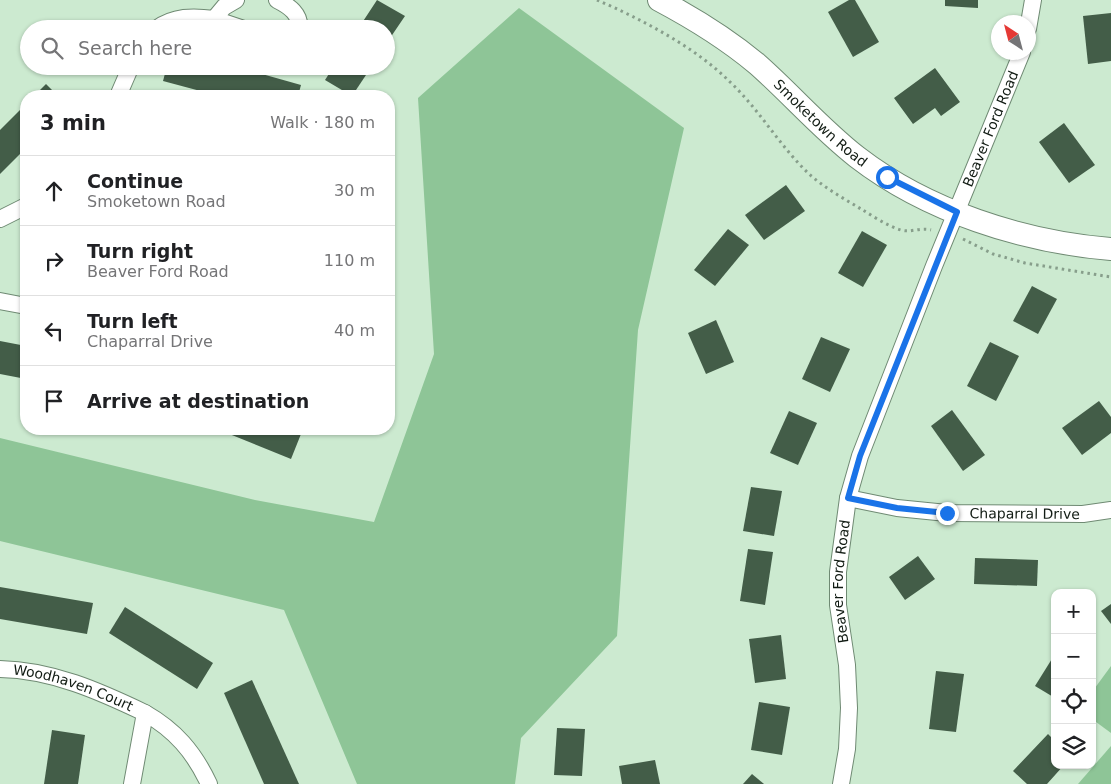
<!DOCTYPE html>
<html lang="en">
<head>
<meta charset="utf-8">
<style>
  :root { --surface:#fff; --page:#f6f6f6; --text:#202124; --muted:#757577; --line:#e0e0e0 }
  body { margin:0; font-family:"DejaVu Sans",sans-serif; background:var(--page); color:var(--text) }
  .controls { position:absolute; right:15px; bottom:15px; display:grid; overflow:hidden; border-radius:10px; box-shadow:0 1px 4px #0004 }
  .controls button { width:45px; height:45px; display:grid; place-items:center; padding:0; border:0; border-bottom:1px solid var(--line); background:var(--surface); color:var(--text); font:25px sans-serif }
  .compass { position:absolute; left:991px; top:15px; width:45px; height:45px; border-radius:50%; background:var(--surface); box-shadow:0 1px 4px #0004; rotate:324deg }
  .stop { position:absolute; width:15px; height:15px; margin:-11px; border:4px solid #1a73e8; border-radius:50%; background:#fff }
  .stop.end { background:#1a73e8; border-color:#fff; box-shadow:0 1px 5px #0008 }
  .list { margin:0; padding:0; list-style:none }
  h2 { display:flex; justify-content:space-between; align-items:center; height:65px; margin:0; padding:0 20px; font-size:21px }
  h2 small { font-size:16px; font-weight:400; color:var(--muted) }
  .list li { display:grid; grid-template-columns:32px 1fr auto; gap:15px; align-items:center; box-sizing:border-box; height:70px; padding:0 20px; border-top:1px solid var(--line) }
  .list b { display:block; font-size:19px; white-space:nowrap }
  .list p { margin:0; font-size:16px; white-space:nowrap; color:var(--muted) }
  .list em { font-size:16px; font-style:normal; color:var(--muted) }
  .icon { flex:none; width:28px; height:28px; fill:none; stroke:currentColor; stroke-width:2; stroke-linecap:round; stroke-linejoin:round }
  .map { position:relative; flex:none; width:1111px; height:784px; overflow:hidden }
  .search { position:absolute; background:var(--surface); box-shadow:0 1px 4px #0004; left:20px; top:20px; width:375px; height:55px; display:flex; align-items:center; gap:12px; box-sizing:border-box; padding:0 18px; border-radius:28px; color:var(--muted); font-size:19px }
  .panel { position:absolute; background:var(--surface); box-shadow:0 1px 4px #0004; left:20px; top:90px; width:375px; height:345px; border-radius:20px }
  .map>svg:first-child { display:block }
</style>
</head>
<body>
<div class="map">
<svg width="1111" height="784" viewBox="0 0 1111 784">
  <rect width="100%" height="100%" fill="#ccead0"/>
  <g fill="#8ec597">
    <path d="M519 8 684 128 638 330 617 636 521 738 515 784H357L284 610 0 541V438L255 500 374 522 434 354 418 98Z"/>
    <path d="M1111 666V733L1092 719V692Z"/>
    <path d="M1111 746V784H1078Z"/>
  </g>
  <g fill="#435d48">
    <path d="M377 0 405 16 386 44V29H358Z"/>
    <path d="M849 0H855L879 42 853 57 828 12Z"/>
    <path d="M945 0H978V8L945 6Z"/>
    <path d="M1111 13V61L1088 64 1083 16Z"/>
    <path d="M167 66H233L301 85 298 96H219L163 81Z"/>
    <path d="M334 66H372L352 96 325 80Z"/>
    <path d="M935 68 960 102 941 116 935 108 913 124 894 98Z"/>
    <path d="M46 84 58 96H34Z"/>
    <path d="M26 104V148L0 174V130Z"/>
    <path d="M1064 123 1095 165 1069 183 1039 142Z"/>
    <path d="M786 185 805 211 764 240 745 215Z"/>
    <path d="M728 229 749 245 715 286 694 270Z"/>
    <path d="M862 231 887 245 863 287 838 273Z"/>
    <path d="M1032 286 1057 299 1038 334 1013 321Z"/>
    <path d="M716 320 734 362 706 374 688 333Z"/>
    <path d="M821 337 850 349 830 392 802 379Z"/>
    <path d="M0 341 26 346V379L0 374Z"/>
    <path d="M990 342 1019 356 996 401 967 386Z"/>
    <path d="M1099 401 1111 417V433L1082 455 1062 428Z"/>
    <path d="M952 410 985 455 963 471 931 426Z"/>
    <path d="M789 411 817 423 798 465 770 453Z"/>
    <path d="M217 429H303L291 459Z"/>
    <path d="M751 487 782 491 774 536 743 531Z"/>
    <path d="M748 549 773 552 765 605 740 601Z"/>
    <path d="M918 556 935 579 905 600 889 577Z"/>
    <path d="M975 558 1038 560 1037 586 974 584Z"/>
    <path d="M0 587 93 603 87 634 0 619Z"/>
    <path d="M1111 604V624L1101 611Z"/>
    <path d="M125 607 213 663 197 689 109 633Z"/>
    <path d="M781 635 786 679 755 683 749 639Z"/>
    <path d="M1055 654V698L1035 686Z"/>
    <path d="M936 671 964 674 956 732 929 729Z"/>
    <path d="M252 680 299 784H264L224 693Z"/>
    <path d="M759 702 790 707 782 755 751 750Z"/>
    <path d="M557 728 585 729 582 776 554 775Z"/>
    <path d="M52 730 85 735 78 784H44Z"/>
    <path d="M1048 734 1055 741V765H1064L1047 784H1027L1013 771Z"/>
    <path d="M655 760 660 784H622L619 766Z"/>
    <path d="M752 774 764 784H743Z"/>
  </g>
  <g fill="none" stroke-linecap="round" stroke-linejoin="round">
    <defs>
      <g id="street">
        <path d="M236 0 224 7 214 19 244 29"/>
        <path d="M277 0C289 6 301 14 299 29"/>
        <path d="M156 29C174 16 193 16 214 19"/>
        <path d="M1028 29 1033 0"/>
        <path d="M118 96 131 66"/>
        <path d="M0 219 26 206"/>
        <path d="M0 301 26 306"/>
        <path id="s1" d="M848 498 897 508 947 513 1083 514 1111 510"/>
        <path id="s2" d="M0 669C52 670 99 691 145 713"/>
        <path d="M132 784 145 713C175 730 194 752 209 784"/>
        <path id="s3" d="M841 784 847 749 849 708 847 665 838 605V572L848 498 860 456 934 266 1022 52"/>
      </g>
      <g id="secondary">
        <path id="s4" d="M659 0C693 18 727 39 757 64 791 94 821 129 857 157 927 211 1023 242 1111 249"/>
      </g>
    </defs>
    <use href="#street" stroke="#6f8a73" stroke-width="18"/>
    <use href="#secondary" stroke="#6f8a73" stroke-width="24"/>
    <g stroke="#879e8b" stroke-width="3" stroke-dasharray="2.5 4" stroke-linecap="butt">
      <path d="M597 0C641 19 695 47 729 81 759 109 779 145 808 173 823 187 843 198 861 209 873 216 887 226 901 230 911 233 920 227 931 230"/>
      <path d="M963 239 993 254 1025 263 1111 277"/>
    </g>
    <use href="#street" stroke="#fff" stroke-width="16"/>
    <use href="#secondary" stroke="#fff" stroke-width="22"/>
  </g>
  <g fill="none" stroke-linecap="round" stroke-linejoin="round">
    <path stroke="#1a73e8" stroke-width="6" d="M887 177 957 212 860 456 848 498 897 508 947 513"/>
  </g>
  <g text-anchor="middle" stroke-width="5" stroke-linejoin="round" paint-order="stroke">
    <g font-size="14" fill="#111b13" stroke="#d9f7dd">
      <text dy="5" stroke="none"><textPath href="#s4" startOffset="204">Smoketown Road</textPath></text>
      <text dy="5" stroke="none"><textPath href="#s3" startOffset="684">Beaver Ford Road</textPath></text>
      <text dy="5" stroke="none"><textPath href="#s1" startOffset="178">Chaparral Drive</textPath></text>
      <text dy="5" stroke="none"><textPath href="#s3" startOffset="204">Beaver Ford Road</textPath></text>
      <text dy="5" stroke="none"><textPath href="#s2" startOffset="76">Woodhaven Court</textPath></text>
    </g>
  </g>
</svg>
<div class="controls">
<button>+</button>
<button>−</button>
<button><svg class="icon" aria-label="locate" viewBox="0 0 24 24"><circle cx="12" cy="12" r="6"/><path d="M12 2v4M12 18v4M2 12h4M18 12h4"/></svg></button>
<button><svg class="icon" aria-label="layers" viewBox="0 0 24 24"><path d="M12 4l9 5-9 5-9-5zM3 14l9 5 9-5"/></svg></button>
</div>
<svg class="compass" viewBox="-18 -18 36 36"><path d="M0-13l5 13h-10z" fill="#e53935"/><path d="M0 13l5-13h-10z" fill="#757577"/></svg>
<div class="stop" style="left:887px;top:177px"></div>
<div class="stop end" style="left:947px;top:513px"></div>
<div class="search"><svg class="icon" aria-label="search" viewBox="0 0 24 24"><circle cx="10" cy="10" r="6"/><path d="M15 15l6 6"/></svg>Search here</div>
<section class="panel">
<h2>3 min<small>Walk · 180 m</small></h2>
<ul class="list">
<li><svg class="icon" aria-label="ahead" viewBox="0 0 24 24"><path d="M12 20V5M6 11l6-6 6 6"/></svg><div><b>Continue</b><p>Smoketown Road</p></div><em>30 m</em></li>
<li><svg class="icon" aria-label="right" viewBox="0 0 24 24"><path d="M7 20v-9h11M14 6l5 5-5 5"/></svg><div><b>Turn right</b><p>Beaver Ford Road</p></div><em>110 m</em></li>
<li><svg class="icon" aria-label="left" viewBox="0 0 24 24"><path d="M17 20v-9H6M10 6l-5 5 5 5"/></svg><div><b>Turn left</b><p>Chaparral Drive</p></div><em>40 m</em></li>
<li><svg class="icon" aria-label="arrive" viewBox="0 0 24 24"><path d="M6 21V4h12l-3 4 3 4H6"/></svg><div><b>Arrive at destination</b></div></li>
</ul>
</section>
</div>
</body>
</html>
